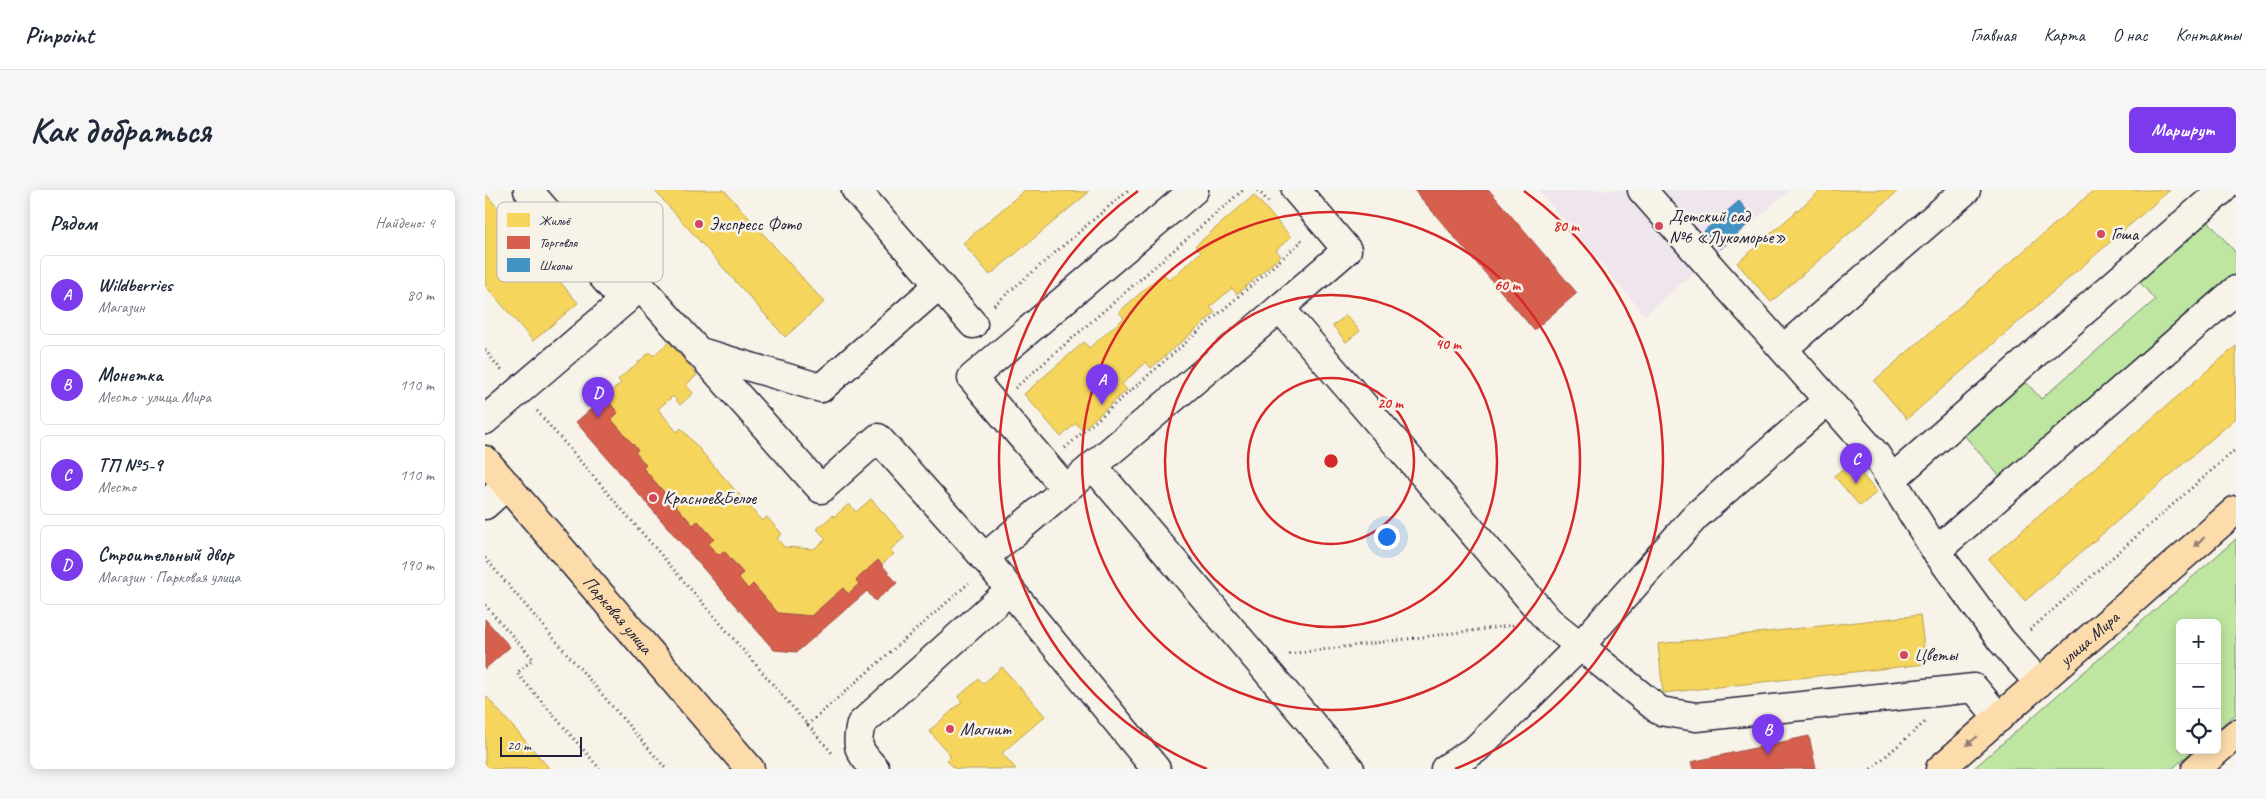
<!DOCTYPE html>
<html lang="ru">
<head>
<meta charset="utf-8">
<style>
  :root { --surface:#fff; --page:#f6f6f7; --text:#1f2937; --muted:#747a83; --line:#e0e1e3; --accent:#7c3aed }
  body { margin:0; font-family:Caveat,sans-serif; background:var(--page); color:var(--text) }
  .controls { position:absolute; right:15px; bottom:15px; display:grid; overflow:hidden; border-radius:8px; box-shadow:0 2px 12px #0003 }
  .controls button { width:45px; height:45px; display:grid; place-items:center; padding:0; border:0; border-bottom:1px solid var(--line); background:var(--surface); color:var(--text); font:25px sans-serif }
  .scale { position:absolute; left:15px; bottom:12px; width:82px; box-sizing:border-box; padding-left:5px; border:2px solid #22223b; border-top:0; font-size:14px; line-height:18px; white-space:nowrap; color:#22223b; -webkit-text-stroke:4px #f7f3e8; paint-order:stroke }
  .you { position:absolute; left:901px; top:346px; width:18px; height:18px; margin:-12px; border:4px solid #fff; border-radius:50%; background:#1a73e8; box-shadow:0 0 0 8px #1a73e833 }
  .badge { display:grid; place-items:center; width:32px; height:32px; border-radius:50%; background:var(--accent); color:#fff; font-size:16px; font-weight:700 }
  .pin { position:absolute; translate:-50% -41px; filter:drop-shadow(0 1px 2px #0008) }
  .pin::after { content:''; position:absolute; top:26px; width:18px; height:15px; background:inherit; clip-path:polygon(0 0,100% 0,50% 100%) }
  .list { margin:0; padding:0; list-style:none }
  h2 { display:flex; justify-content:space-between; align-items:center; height:65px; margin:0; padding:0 20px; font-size:21px }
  h2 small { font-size:16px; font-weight:400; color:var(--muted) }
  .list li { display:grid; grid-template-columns:32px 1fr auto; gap:15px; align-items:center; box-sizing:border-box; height:80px; margin:0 10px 10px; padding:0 10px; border:1px solid var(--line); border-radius:8px }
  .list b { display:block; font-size:19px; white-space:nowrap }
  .list p { margin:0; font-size:16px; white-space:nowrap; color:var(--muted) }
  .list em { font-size:16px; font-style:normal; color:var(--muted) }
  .icon { flex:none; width:28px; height:28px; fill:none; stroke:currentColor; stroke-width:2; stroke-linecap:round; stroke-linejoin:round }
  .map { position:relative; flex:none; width:1751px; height:579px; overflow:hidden; border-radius:8px }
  header { display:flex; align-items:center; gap:30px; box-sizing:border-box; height:70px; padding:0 25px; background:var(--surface); border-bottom:1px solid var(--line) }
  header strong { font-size:24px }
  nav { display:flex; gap:28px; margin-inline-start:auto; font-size:18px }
  .intro { display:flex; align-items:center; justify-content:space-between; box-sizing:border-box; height:120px; padding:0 30px }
  h1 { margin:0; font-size:35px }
  .button { padding:12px 22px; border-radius:8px; background:var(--accent); color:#fff; font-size:18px; font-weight:700 }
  main { display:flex; gap:30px; padding:0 30px }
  aside { flex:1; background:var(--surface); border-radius:8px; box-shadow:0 2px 12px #0003 }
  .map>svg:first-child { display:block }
</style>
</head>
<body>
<header>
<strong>Pinpoint</strong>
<nav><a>Главная</a><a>Карта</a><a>О нас</a><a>Контакты</a></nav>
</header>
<div class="intro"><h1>Как добраться</h1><a class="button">Маршрут</a></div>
<main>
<aside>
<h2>Рядом<small>Найдено: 4</small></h2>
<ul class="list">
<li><span class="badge">A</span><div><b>Wildberries</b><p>Магазин</p></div><em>80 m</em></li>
<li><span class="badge">B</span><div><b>Монетка</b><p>Место · улица Мира</p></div><em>110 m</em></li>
<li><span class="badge">C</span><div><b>ТП №5-9</b><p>Место</p></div><em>110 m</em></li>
<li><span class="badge">D</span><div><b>Строительный двор</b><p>Магазин · Парковая улица</p></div><em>190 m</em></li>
</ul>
</aside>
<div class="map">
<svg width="1751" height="579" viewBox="0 0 1751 579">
  <rect width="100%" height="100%" fill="#f7f3e8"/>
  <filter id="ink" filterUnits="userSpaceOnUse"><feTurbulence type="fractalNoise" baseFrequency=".02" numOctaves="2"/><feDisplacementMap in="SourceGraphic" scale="10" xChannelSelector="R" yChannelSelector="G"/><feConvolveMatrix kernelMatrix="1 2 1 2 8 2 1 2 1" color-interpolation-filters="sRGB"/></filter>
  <g filter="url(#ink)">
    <path fill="#efe5ec" d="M1053 0H1305L1160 125Z"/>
    <g fill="#bee6a1" stroke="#70846e">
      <path d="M1723 31 1751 63V84L1516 288 1479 245 1541 192 1556 209 1670 110 1654 91Z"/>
      <path d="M1751 349V524L1732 540V433H1695V560H1709L1687 579H1488Z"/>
    </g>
    <g fill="#f6d55c" stroke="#b69f52">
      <path d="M169 0H239L339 112 300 147Z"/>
      <path d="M540 0 604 2 505 85 478 53Z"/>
      <path d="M1336 0H1414L1286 112 1252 73Z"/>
      <path d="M1609 0H1685L1422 229 1389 191Z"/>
      <path d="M0 3 93 113 48 151 0 95Z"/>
      <path d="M769 5 806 47 791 60 796 66 752 104 747 98 725 117 730 123 666 178 661 172 637 194 642 200 597 240 591 233 576 247 539 204 599 152 604 158 639 128 634 122 678 83 684 90 716 62 710 56Z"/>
      <path d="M861 125 875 141 861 152 848 136Z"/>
      <path d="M184 152 212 185 201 195 208 203 195 215 188 206 173 219 192 242 196 238 277 331 282 327 297 344 292 348 299 357 329 359 341 349 332 339 348 325 349 327 364 314 371 322 386 309 420 347 405 360 409 364 397 374 393 370 371 390 374 394 363 404 358 398 326 426 293 423 268 394 263 399 253 387 258 383 239 361 233 365 223 354 229 349 213 331 208 335 158 278 161 275 150 262 153 260 126 229 133 223 120 207 136 193 133 190 165 162 168 166Z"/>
      <path d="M1751 156V228L1540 411 1504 369Z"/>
      <path d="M1366 272 1392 302 1375 316 1349 286Z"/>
      <path d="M1435 425 1441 474 1178 503 1173 454Z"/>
      <path d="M517 477 560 526 517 563 531 579H470L462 570 466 566 444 541 477 512 473 507 494 489 498 494Z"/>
      <path d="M0 505 65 579H0Z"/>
    </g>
    <g fill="#d6604d" stroke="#a04d48">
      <path d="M929 0H1004L1092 103 1049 140Z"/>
      <path d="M120 207 133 223 126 229 153 260 150 262 161 275 158 278 208 335 213 331 229 349 223 354 233 365 239 361 258 383 253 387 263 399 268 394 293 423 326 426 358 398 363 404 374 394 371 390 393 370 412 393 390 411 382 401 312 462 289 460 91 232Z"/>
      <path d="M0 429 25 457 0 479Z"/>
      <path d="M1324 546 1331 579H1208L1206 572Z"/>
    </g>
    <path fill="#4393c3" stroke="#39719a" d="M1254 11 1269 29 1235 59 1219 41Z"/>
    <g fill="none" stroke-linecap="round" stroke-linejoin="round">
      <defs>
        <g id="minor">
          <path d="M371 0 488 134"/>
          <path d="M1157 0 1298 159"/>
          <path d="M1481 0 1298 159 1391 265 1451 361 1751 100"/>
          <path d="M139 111 155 96 336 299 393 248 505 374 525 400 376 534C370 558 374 561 390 579"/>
          <path d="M795 118 862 60 811 0"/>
          <path d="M212 161 336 198 454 95"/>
          <path d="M0 230 139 111 43 0"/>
          <path d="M608 276 581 299 487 188 709 0"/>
          <path d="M1407 289 1737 0"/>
          <path d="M0 315 22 295"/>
          <path d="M1451 361 1516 450 1554 493"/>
          <path d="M499 368 581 299"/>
          <path d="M525 400 671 579"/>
          <path d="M865 579 608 276 795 118 1064 431 1095 456 1211 326 1343 210"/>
          <path d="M960 579 991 559 1095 456 1175 521 1211 527 1489 498 1514 528"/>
        </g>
        <g id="major">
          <path id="s1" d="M0 270 265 579"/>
          <path id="s2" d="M1455 579 1751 320"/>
          <path d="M1711 579 1751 544"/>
        </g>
      </defs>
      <use href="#minor" stroke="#22223b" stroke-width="31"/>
      <use href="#major" stroke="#22223b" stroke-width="31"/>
      <g stroke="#22223b" stroke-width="3" stroke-dasharray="1 4" stroke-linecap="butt">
        <path d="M773 0 786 15"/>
        <path d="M509 115 643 0"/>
        <path d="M0 160 17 181"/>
        <path d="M530 198 758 0"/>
        <path d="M52 221 347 563"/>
        <path d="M580 258 817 51 816 50"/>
        <path d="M0 368 181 579"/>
        <path d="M0 415 48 469 32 483 115 579"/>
        <path d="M1545 440 1751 259"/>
        <path d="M804 464 1031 435"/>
        <path d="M322 535 484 393"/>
        <path d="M1386 579 1440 532"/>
      </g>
      <use href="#minor" stroke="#f7f3e8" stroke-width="28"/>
      <use href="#major" stroke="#fddcac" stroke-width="28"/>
    </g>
    <defs><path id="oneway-solid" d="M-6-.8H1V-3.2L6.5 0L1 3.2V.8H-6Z" transform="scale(1.25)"/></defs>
    <g fill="#907f74">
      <use href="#oneway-solid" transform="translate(1714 352) rotate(139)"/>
      <use href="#oneway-solid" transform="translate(1487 551) rotate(139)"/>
    </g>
  </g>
  <g fill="none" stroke="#d62828" stroke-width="2.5">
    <circle cx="846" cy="271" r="83"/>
    <circle cx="846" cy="271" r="166"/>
    <circle cx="846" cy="271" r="249"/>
    <path d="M722 579A332 332 0 0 1 653 1M1039 1A332 332 0 0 1 970 579"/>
  </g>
  <g fill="#d1495b" stroke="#f7f3e8" stroke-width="2">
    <circle cx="214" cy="34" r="5"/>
    <circle cx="1174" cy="36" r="5"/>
    <circle cx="1616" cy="44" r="5"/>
    <circle cx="168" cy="308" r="5"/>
    <circle cx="1419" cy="465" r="5"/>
    <circle cx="465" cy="539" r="5"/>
  </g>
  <g text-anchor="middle" stroke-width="5" stroke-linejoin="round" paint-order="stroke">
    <g font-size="18" fill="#22223b" stroke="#f7f3e8" text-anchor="start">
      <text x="1184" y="32">Детский сад<tspan x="1184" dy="21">№6 «Лукоморье»</tspan></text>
      <text x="224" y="40">Экспресс Фото</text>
      <text x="1626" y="50">Гоша</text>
      <text x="178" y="314">Красное&amp;Белое</text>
      <text x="1429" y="471">Цветы</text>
      <text x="475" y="545">Магнит</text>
    </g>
    <g font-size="18" fill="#22223b" stroke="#f7f3e8">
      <text dy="6" stroke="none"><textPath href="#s1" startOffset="204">Парковая улица</textPath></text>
      <text dy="6" stroke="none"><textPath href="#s2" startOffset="198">улица Мира</textPath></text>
    </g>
  </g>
  <rect x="12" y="12" width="166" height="80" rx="8" fill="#f7f3e8" stroke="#b7b4b4" stroke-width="1"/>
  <rect x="22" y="23" width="23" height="14" fill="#f6d55c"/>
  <rect x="22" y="46" width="23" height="13" fill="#d6604d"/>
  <rect x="22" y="68" width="23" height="14" fill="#4393c3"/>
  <g font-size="14" fill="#22223b">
    <text x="54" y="35">Жильё</text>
    <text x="54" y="57">Торговля</text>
    <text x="54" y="80">Школы</text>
  </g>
  <circle cx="846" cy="271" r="8" fill="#d62828" stroke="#f7f3e8" stroke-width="2.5"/>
  <g font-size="15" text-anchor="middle" font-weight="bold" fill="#d62828" stroke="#f7f3e8" stroke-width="5" stroke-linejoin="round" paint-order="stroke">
    <text x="1081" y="41">80 m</text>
    <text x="1022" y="100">60 m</text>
    <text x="963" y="159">40 m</text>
    <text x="905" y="218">20 m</text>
  </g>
</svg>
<div class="controls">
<button>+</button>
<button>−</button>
<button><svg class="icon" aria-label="locate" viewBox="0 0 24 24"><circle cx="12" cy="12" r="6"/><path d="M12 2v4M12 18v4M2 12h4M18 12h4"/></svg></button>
</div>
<div class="scale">20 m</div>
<div class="you"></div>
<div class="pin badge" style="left:617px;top:215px">A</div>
<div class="pin badge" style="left:1283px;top:565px">B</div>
<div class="pin badge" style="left:1371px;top:294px">C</div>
<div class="pin badge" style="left:113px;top:228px">D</div>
</div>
</main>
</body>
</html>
